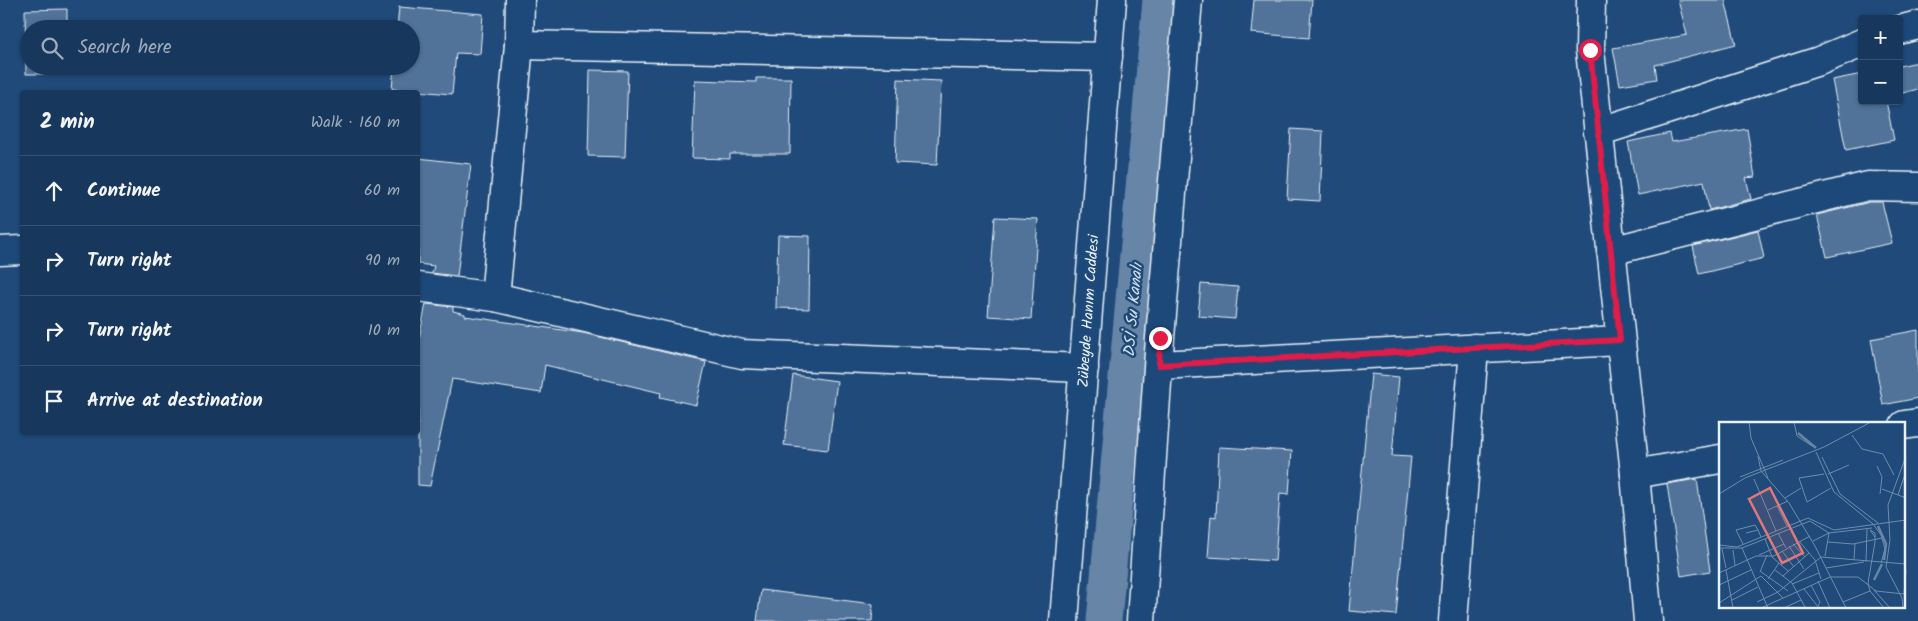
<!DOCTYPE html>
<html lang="en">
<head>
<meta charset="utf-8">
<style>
  :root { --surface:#17385c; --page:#244365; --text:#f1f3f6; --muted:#9eacbb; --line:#365272 }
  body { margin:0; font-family:Kalam,sans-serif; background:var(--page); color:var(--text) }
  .controls { position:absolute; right:15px; top:15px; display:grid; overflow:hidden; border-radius:5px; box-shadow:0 1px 4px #0004 }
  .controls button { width:45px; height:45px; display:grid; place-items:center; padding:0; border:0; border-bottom:1px solid var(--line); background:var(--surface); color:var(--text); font:25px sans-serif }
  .stop { position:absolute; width:15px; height:15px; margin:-11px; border:4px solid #e11d48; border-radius:50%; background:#fff }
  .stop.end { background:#e11d48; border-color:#fff; box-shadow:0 1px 5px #0008 }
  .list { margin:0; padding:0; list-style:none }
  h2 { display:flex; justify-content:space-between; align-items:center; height:65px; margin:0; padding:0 20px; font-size:21px }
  h2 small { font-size:16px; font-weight:400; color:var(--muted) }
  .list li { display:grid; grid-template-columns:32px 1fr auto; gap:15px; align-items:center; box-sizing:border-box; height:70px; padding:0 20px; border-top:1px solid var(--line) }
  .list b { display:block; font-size:19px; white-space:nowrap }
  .list em { font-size:16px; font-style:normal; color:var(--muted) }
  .icon { flex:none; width:28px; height:28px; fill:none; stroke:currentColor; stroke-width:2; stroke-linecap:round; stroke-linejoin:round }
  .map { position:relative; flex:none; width:1918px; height:621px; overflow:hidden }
  .search { position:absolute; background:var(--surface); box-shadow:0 1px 4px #0004; left:20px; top:20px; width:400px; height:55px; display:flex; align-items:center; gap:12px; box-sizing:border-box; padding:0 18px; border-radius:28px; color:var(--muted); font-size:19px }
  .panel { position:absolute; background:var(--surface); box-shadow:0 1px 4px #0004; left:20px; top:90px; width:400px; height:345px; border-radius:5px }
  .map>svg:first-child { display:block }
</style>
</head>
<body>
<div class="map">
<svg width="1918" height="621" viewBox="0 0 1918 621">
  <rect width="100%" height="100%" fill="#1f4a7a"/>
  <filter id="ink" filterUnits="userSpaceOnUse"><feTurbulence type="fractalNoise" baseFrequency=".02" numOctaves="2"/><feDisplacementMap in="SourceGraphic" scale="10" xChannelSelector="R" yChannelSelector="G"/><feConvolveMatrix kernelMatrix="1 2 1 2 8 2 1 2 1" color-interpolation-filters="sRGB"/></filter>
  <g filter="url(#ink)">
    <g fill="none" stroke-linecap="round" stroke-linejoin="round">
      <path stroke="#6685a7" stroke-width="35" d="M1104 621 1160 0"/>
    </g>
    <g fill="#517399" stroke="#e8f1f8">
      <path d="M1254 0H1312L1309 38 1251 33Z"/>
      <path d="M1678 0H1725L1736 44 1655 65 1657 79 1620 85 1613 48 1687 35Z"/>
      <path d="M399 7 483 14 480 54 456 53 452 94 392 89 394 66H411V29H397Z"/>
      <path d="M67 9V29H29V66H67V74H26L25 10Z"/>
      <path d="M1918 62V89L1899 94V66Z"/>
      <path d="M590 70 628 71 625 157 588 156Z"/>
      <path d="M1862 74V101H1886L1894 140 1846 150 1832 80Z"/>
      <path d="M756 78H791L790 154H730V159L692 158 695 80 756 82Z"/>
      <path d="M898 79 941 81 937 165 895 163Z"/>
      <path d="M1291 129 1323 131 1320 201 1287 199Z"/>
      <path d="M1747 129 1755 177 1746 178 1751 199 1709 210 1704 181 1638 195 1628 142 1670 133 1672 142Z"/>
      <path d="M418 158 471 164 457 276 432 273 434 266 418 264Z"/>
      <path d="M1870 202H1882L1892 243 1827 257 1817 215Z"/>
      <path d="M995 217 1038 219 1031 319 988 316Z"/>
      <path d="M1758 230 1764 258 1699 274 1693 246Z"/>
      <path d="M778 235 810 236 809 309 776 308Z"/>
      <path d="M1201 284 1238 287 1235 319 1198 316Z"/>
      <path d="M426 304 453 307V311L465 314V316L583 333 706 362 696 405 660 397 661 393 545 365 541 393 452 379 430 486 418 485V344Z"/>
      <path d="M1918 330V398L1883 405 1871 339Z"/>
      <path d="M1371 374 1399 377 1392 456 1411 457 1396 615 1349 611Z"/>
      <path d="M793 375 837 381 828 450 784 445Z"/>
      <path d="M1219 447 1292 451 1289 494 1280 493 1275 561 1208 557 1211 516 1216 517Z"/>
      <path d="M1697 479 1710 571 1681 576 1667 484Z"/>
      <path d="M761 590 873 604 872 621H757Z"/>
    </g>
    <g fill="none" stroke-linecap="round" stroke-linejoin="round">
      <defs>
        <g id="street">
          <path d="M1591 0 1590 50 1635 474 1648 621"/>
          <path d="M1899 30 1918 25"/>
          <path d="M519 45 1108 57"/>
          <path d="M1598 132 1819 61 1862 43"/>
          <path d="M0 251 22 250"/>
          <path d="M1611 251 1868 186 1918 187"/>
          <path d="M418 287 495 297 742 354 1084 368"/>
          <path d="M495 297 519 45 520 0"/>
          <path d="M1159 365 1620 341"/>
          <path d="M1904 425 1918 423"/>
          <path d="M1635 474 1720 459"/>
          <path d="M1141 621 1160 338 1188 0"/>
          <path d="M1453 621 1474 348"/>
        </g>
        <path id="secondary" d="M1064 621 1112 0"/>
      </defs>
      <use href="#street" stroke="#e8f1f8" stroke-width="31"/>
      <use href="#secondary" stroke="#e8f1f8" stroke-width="31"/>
      <use href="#street" stroke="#1f4a7a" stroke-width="28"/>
      <use href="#secondary" stroke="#1f4a7a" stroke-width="28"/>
    </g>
  </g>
  <g fill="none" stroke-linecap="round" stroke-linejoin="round" filter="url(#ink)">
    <path stroke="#e11d48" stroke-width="6" d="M1160 338 1159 365 1620 340 1590 50"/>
  </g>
  <g text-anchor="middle" stroke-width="5" stroke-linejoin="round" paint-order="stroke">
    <g font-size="15" fill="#e8f1f8" stroke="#1f4a7a">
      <text transform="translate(1088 311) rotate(-86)" y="5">Zübeyde Hanım Caddesi</text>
    </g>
    <g font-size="16" font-style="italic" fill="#d4e1ec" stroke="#1f4a7a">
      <text transform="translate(1132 310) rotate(-85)" y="6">DSİ Su Kanalı</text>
    </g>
  </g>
  <g transform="translate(1719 422)">
    <rect width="186" height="186" fill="#1f4a7a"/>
    <path fill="none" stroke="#6685a7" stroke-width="2.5" d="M79 11 97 26M159 104 167 122 165 138M155 158 163 142"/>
    <path fill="none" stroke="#6f8dac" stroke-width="1" d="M30 0 32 16 49 56M75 0 78 14 93 24M133 13 143 27 164 32 175 53M97 30 115 70 154 102 162 113 166 127 162 141M39 34 42 49 70 81 96 124 127 186M103 35 121 72 159 101M158 44 163 55 161 72M105 52 80 56 88 80 112 66M109 52 130 43M21 55 64 38M35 57 57 109M163 67 187 76M0 72 26 56 105 25 152 0M179 73 185 55M66 76 82 66M58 84 68 104M49 88 69 79M27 111 39 108 42 115M59 111 67 126M156 115 151 108 156 111V120L149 161 151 169 165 186M46 117 53 135 69 149M80 119 96 138 102 157M94 119 110 111 153 106M109 120 134 122 163 116M24 122 17 108 36 103 39 108M74 122 86 135M0 123 18 125 89 96 115 108 187 98M70 124 85 147M0 126H23L49 186M23 126 91 99 110 111 106 134M3 127 7 146M14 128 16 143M63 129 75 145M40 133 65 122M135 137 136 122M147 140 148 107M107 146 145 140M7 148 14 186M56 148 73 161 86 185M41 149 69 169M41 150 48 133M0 151 37 134H55L91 114M64 154 90 131M49 157 60 141M99 159 111 186M73 162 100 151M0 163 32 148M92 163 101 180 99 184M85 167 100 186M155 168 171 186M13 178 39 165M38 180 59 170 102 135 187 142M124 180 151 169M0 181 42 154 64 176M42 186 111 155H139L157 169 185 172 187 148M65 186 82 178M184 186 183 176 167 145 171 118 169 83 187 34"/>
    <path fill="#dd787b" fill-opacity="0.15" stroke="#dd787b" stroke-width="2.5" d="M51 66 84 131 63 141 30 77Z"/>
    <rect width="186" height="186" fill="none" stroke="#e8f1f8" stroke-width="2.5"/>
  </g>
</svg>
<div class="controls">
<button>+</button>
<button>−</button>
</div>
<div class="stop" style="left:1590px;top:50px"></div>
<div class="stop end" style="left:1160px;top:338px"></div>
<div class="search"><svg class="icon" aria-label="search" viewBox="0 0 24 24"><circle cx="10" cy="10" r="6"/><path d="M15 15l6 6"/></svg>Search here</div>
<section class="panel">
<h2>2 min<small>Walk · 160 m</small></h2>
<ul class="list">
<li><svg class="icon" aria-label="ahead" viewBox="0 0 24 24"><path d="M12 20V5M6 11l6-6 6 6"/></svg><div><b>Continue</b></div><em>60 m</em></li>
<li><svg class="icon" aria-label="right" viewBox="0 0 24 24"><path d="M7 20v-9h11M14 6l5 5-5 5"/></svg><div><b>Turn right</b></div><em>90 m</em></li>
<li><svg class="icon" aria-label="right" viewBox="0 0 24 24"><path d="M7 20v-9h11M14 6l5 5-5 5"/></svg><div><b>Turn right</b></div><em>10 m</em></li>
<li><svg class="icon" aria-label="arrive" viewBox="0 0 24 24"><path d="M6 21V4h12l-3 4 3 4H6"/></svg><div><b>Arrive at destination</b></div></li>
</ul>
</section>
</div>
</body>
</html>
